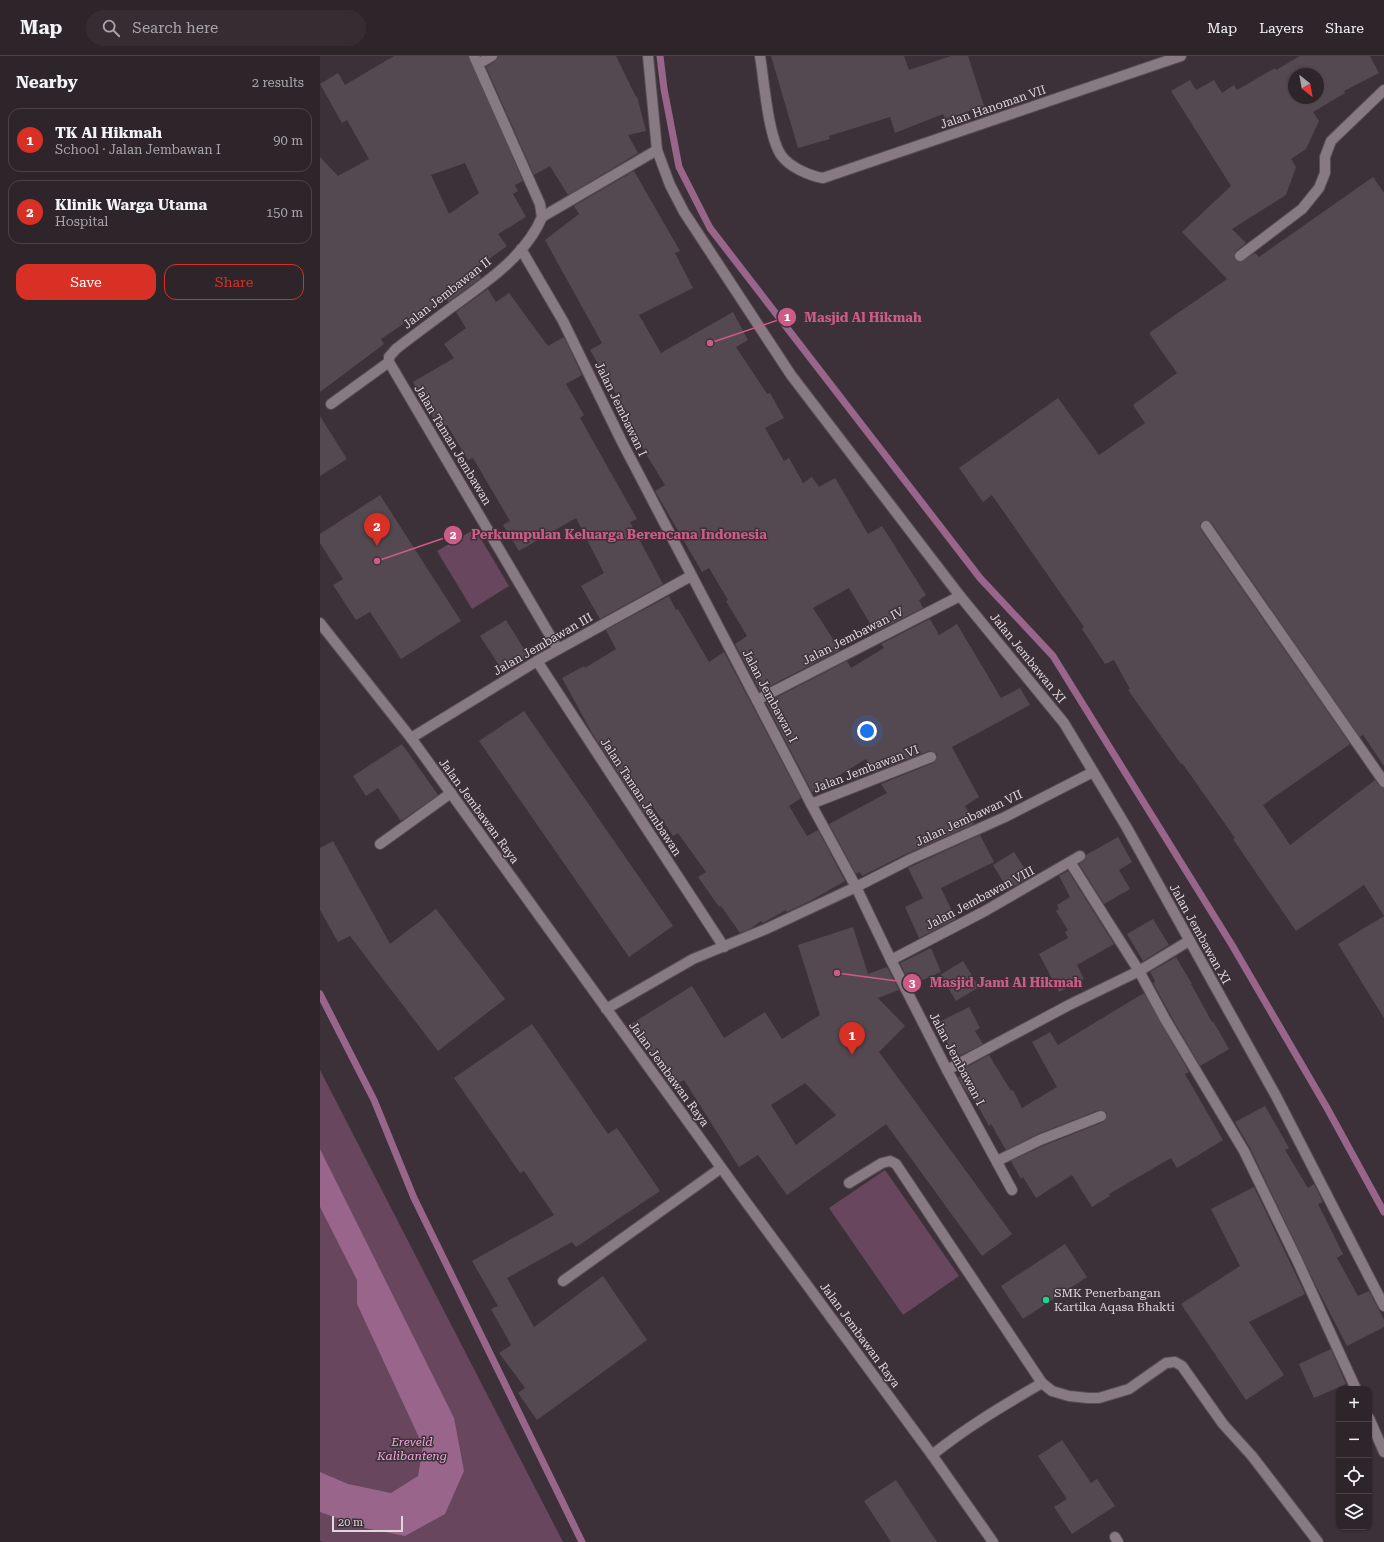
<!DOCTYPE html>
<html lang="en">
<head>
<meta charset="utf-8">
<style>
  :root { --surface:#2e252b; --page:#362d33; --text:#f1f3f6; --muted:#a7a5a9; --line:#494247; --accent:#d93025 }
  body { margin:0; font-family:"Roboto Serif",serif; background:var(--page); color:var(--text) }
  .controls { position:absolute; right:12px; bottom:12px; display:grid; overflow:hidden; border-radius:8px; box-shadow:0 1px 3px #0004 }
  .controls button { width:36px; height:36px; display:grid; place-items:center; padding:0; border:0; border-bottom:1px solid var(--line); background:var(--surface); color:var(--text); font:20px sans-serif }
  .compass { position:absolute; left:968px; top:12px; width:36px; height:36px; border-radius:50%; background:var(--surface); box-shadow:0 1px 3px #0004; rotate:149deg }
  .scale { position:absolute; left:12px; bottom:10px; width:71px; box-sizing:border-box; padding-left:4px; border:2px solid #dfd8dd; border-top:0; font-size:11px; line-height:14px; white-space:nowrap; color:#dfd8dd; -webkit-text-stroke:3px #3d3139; paint-order:stroke }
  .you { position:absolute; left:547px; top:675px; width:14px; height:14px; margin:-10px; border:3px solid #fff; border-radius:50%; background:#1a73e8; box-shadow:0 0 0 6px #1a73e833 }
  .badge { display:grid; place-items:center; width:26px; height:26px; border-radius:50%; background:var(--accent); color:#fff; font-size:13px; font-weight:700 }
  .pin { position:absolute; translate:-50% -33px; filter:drop-shadow(0 1px 2px #0008) }
  .pin::after { content:''; position:absolute; top:21px; width:14px; height:12px; background:inherit; clip-path:polygon(0 0,100% 0,50% 100%) }
  .list { margin:0; padding:0; list-style:none }
  h2 { display:flex; justify-content:space-between; align-items:center; height:52px; margin:0; padding:0 16px; font-size:17px }
  h2 small { font-size:13px; font-weight:400; color:var(--muted) }
  .list li { display:grid; grid-template-columns:26px 1fr auto; gap:12px; align-items:center; box-sizing:border-box; height:64px; margin:0 8px 8px; padding:0 8px; border:1px solid var(--line); border-radius:12px }
  .list b { display:block; font-size:15px; white-space:nowrap }
  .list p { margin:0; font-size:13px; white-space:nowrap; color:var(--muted) }
  .list em { font-size:13px; font-style:normal; color:var(--muted) }
  .actions { display:flex; gap:8px; padding:12px 16px }
  .actions a { flex:1; padding:9px 0; border:1px solid var(--accent); border-radius:12px; text-align:center; font-size:14px; color:var(--accent) }
  .actions .main { background:var(--accent); color:#fff }
  .icon { flex:none; width:22px; height:22px; fill:none; stroke:currentColor; stroke-width:2; stroke-linecap:round; stroke-linejoin:round }
  .map { position:relative; flex:none; width:1064px; height:1486px; overflow:hidden }
  header { display:flex; align-items:center; gap:24px; box-sizing:border-box; height:56px; padding:0 20px; background:var(--surface); border-bottom:1px solid var(--line) }
  header strong { font-size:19px }
  nav { display:flex; gap:22px; margin-inline-start:auto; font-size:14px }
  .search { width:280px; height:36px; background:var(--page); display:flex; align-items:center; gap:10px; box-sizing:border-box; padding:0 14px; border-radius:22px; color:var(--muted); font-size:15px }
  main { display:flex }
  aside { flex:1; background:var(--surface) }
  .map>svg:first-child { display:block }
</style>
</head>
<body>
<header>
<strong>Map</strong>
<div class="search"><svg class="icon" aria-label="search" viewBox="0 0 24 24"><circle cx="10" cy="10" r="6"/><path d="M15 15l6 6"/></svg>Search here</div>
<nav><a>Map</a><a>Layers</a><a>Share</a></nav>
</header>
<main>
<aside>
<h2>Nearby<small>2 results</small></h2>
<ul class="list">
<li><span class="badge">1</span><div><b>TK Al Hikmah</b><p>School · Jalan Jembawan I</p></div><em>90 m</em></li>
<li><span class="badge">2</span><div><b>Klinik Warga Utama</b><p>Hospital</p></div><em>150 m</em></li>
</ul>
<div class="actions"><a class="main">Save</a><a>Share</a></div>
</aside>
<div class="map">
<svg width="1064" height="1486" viewBox="0 0 1064 1486">
  <rect width="100%" height="100%" fill="#3d3139"/>
  <g fill="#67465e">
    <path d="M155 473 189 530 152 553 117 495Z"/>
    <path d="M0 1014 243 1486H3L0 1485Z"/>
    <path d="M565 1114 639 1220 583 1259 509 1152Z"/>
  </g>
  <path fill="#99658a" d="M0 1093 134 1362 144 1415 125 1458 85 1480 45 1472 0 1456V1416L28 1428 71 1437 98 1420 103 1390 37 1248V1224L0 1151Z"/>
  <g fill="none" stroke-linecap="round" stroke-linejoin="round">
    <g stroke="#99658a" stroke-width="7">
      <path d="M340 0 344 33 359 111 390 172 660 522 733 600 912 889 1007 1052 1064 1156"/>
      <path d="M0 938 54 1044 94 1142 262 1486"/>
    </g>
  </g>
  <g fill="#554951" fill-rule="evenodd">
    <path d="M74 0H148L203 125 195 129 198 135 193 138 206 161 178 178 187 190 155 213 161 222 128 246 126 242 98 263 95 260 61 283 64 288 0 336V101L18 120 49 103 27 64 22 67 0 28 18 17 25 29ZM145 107 159 137 129 158 111 119Z"/>
    <path d="M178 0H296L316 41 317 40 326 75 308 79 318 97 248 139 230 110 214 119 166 11 176 5Z"/>
    <path d="M451 0H584L589 14 631 0H648L664 50 625 63 623 58 575 77 570 61 509 80 510 83 478 92Z"/>
    <path d="M980 0H1050L1059 17 1024 35 1025 37 993 56 999 65 986 93 971 103 976 111 966 139 912 173 926 187 916 195 914 200 915 204 920 206 935 197 939 201 1053 121 1064 137V710L1043 679 1040 681 891 466 885 464 880 467V470L881 474 1030 688 943 749 970 789 1055 724 1059 730 1064 732V962L1018 888 1064 860 1044 829 976 875 913 783 915 782 862 707 861 708 808 634 810 633 794 604 785 608 762 573 764 571 672 439 663 446 639 412 738 342 779 399 825 367 813 349 857 317 829 277 907 223 862 176 911 130 851 35 870 24 876 34 894 24 902 37 914 29 917 34 955 12 956 14ZM974 18H998V42H974Z"/>
    <path d="M314 115 360 195 355 197 373 232 319 259 341 297 413 256 428 284 416 291 447 338 450 337 464 362 445 372 464 405 469 402 483 427 492 421 499 431 515 422 548 478 562 470 606 539 599 544 603 552 555 576 529 532 493 552 520 594 440 635 415 588 427 580 406 545 408 544 389 512 382 516 335 435 345 429 326 398 295 336 270 294 282 287 225 184 259 158 254 150Z"/>
    <path d="M168 233 176 246 189 237 228 290 244 281 262 319 246 328 264 359 260 362 317 463 310 466 343 528 280 563 261 530 284 517 256 462 199 495 183 469 190 465 153 402 148 404 127 369 119 373 93 326 134 302 124 288 146 272 136 256Z"/>
    <path d="M0 360 27 403 0 420Z"/>
    <path d="M60 439 141 565 81 603 50 556 36 564 13 529 23 523 0 487V478Z"/>
    <path d="M349 540 356 554 358 553 389 606 404 596 481 742 469 750 487 780 498 774 525 825 490 845 467 856 466 854 443 867 441 865 430 873 420 877 401 850 399 851 378 821 386 816 358 777 353 780 333 751 324 757 272 677 242 622 264 610 265 612 296 593 286 574Z"/>
    <path d="M610 563 619 579 637 568 681 642 700 632 710 649 632 691 659 741 645 750 654 768 588 797 542 820 540 816 536 818 509 768 567 737 561 728 613 707 617 702V698L612 695H609L554 716 546 703 492 736 446 647 527 605 531 612 564 592 561 588Z"/>
    <path d="M186 564 209 601 184 617 160 580Z"/>
    <path d="M204 655 353 870 309 901 159 685Z"/>
    <path d="M82 688 118 739 81 765 58 732 46 740 33 720Z"/>
    <path d="M660 779 674 806 621 832 636 863 599 882 585 851 603 842 588 812Z"/>
    <path d="M798 781 812 806 799 814 810 833 784 848 759 808 765 804 766 799Z"/>
    <path d="M13 785 70 888 116 853 185 943 118 995 30 880 18 886 0 854V792Z"/>
    <path d="M694 796 710 821 688 834 673 809Z"/>
    <path d="M748 815 794 888 757 909 764 923 739 936 719 898 748 882 745 876 748 874 736 855 739 853 737 849 750 841 739 820Z"/>
    <path d="M833 863 849 889 823 905 807 878Z"/>
    <path d="M533 871 548 918 567 911 579 934 558 942 585 970 559 996 692 1178 662 1200 566 1068 467 1139 438 1099 419 1111 364 1024 351 1031 311 968 372 930 404 982 445 956 462 983 500 959 478 889ZM485 1027 516 1059 476 1089 451 1049Z"/>
    <path d="M611 892 621 916 591 929 580 907Z"/>
    <path d="M856 901 872 928H871L892 966 893 965 909 993 880 1010 851 960 833 927 835 925 830 916Z"/>
    <path d="M643 905 659 931 636 945 620 919Z"/>
    <path d="M824 937 869 1016 865 1018 903 1084 857 1112 851 1102 789 1138 790 1140 772 1151 752 1119 716 1142 703 1121 701 1123 691 1105 723 1090 783 1066 787 1061V1057L782 1054H779L718 1078 686 1094 671 1068 669 1070 654 1043 652 1044 641 1027 638 1021 643 1019 641 1014 669 999 691 1035 693 1034 702 1052 737 1031 712 986 730 976 738 989Z"/>
    <path d="M649 951 660 972 655 975 663 988 635 1002 617 967Z"/>
    <path d="M212 968 288 1078 297 1072 340 1135 256 1191 252 1186 187 1222 214 1271 283 1220 327 1284 217 1364 198 1337 205 1332 179 1297 191 1289 171 1253 178 1250 152 1205 234 1159 204 1115 200 1117 134 1022Z"/>
    <path d="M945 1050 969 1092 965 1094 988 1132 994 1128 1003 1146 998 1148 1023 1198 1017 1202 1038 1240 1049 1235 1064 1264V1271L1027 1290 997 1232 930 1092 915 1066Z"/>
    <path d="M934 1131 985 1238 929 1266 964 1319 926 1344 861 1248 920 1210 891 1153Z"/>
    <path d="M745 1188 767 1221 703 1263 681 1230Z"/>
    <path d="M1011 1293 1026 1328 994 1342 979 1308Z"/>
    <path d="M742 1384 771 1427 777 1423 795 1450 752 1478 734 1451 747 1443 718 1400Z"/>
    <path d="M576 1424 617 1486H571L544 1445Z"/>
  </g>
  <g fill="none" stroke-linecap="round" stroke-linejoin="round">
    <defs>
      <g id="minor">
        <path d="M154 0 220 148 222 161C206 200 165 227 132 251 113 265 94 279 76 293L69 301V306L238 593"/>
        <path d="M328 0 337 94 350 129 364 156 471 319 640 540 744 667 807 772 956 1040 1064 1250"/>
        <path d="M440 0C444 24 448 80 461 99 469 111 490 120 503 122L861 0"/>
        <path d="M158 8 172 0"/>
        <path d="M222 161 337 94"/>
        <path d="M201 193 243 265 302 386 491 748 536 831 571 904 627 1014 692 1134"/>
        <path d="M920 200 982 153 999 132 1005 117V101L1011 85 1064 34"/>
        <path d="M11 348 69 306"/>
        <path d="M886 470 1064 726"/>
        <path d="M0 567 91 682 426 1146 612 1399 673 1486"/>
        <path d="M217 605 404 891"/>
        <path d="M437 644 640 540"/>
        <path d="M91 682 217 605 371 520"/>
        <path d="M491 748 611 701"/>
        <path d="M60 788 131 737"/>
        <path d="M750 806 819 915 845 963 924 1095 977 1204 1036 1333"/>
        <path d="M571 904 665 855 760 800"/>
        <path d="M286 953 373 903 446 873 536 831 591 803 685 761 773 716"/>
        <path d="M627 1014 749 949 819 915 869 885"/>
        <path d="M677 1105 720 1084 781 1060"/>
        <path d="M529 1127 562 1107 570 1105 576 1108 722 1327 732 1335 749 1340 768 1342H779L809 1333 846 1307 855 1306 862 1310 903 1368 932 1400 998 1486"/>
        <path d="M243 1225 401 1112"/>
        <path d="M1049 1362 1064 1396"/>
        <path d="M612 1399C647 1371 684 1349 722 1327"/>
        <path d="M795 1481 798 1486"/>
      </g>
    </defs>
    <use href="#minor" stroke="#584e55" stroke-width="12"/>
    <use href="#minor" stroke="#887a83" stroke-width="10"/>
  </g>
  <circle fill="#15d989" stroke="#3d3139" stroke-width="1.5" cx="726" cy="1244" r="4"/>
  <g text-anchor="middle" stroke-width="3" stroke-linejoin="round" paint-order="stroke">
    <g font-size="12" fill="#dfd8dd" stroke="#3d3139">
      <text transform="translate(673 51) rotate(-19)" y="4">Jalan Hanoman VII</text>
      <text transform="translate(127 237) rotate(-38)" y="4">Jalan Jembawan II</text>
      <text transform="translate(301 353) rotate(64)" y="4">Jalan Jembawan I</text>
      <text transform="translate(133 389) rotate(59)" y="4">Jalan Taman Jembawan</text>
      <text transform="translate(533 580) rotate(-27)" y="4">Jalan Jembawan IV</text>
      <text transform="translate(223 588) rotate(-30)" y="4">Jalan Jembawan III</text>
      <text transform="translate(708 602) rotate(51)" y="4">Jalan Jembawan XI</text>
      <text transform="translate(450 640) rotate(62)" y="4">Jalan Jembawan I</text>
      <text transform="translate(546 713) rotate(-21)" y="4">Jalan Jembawan VI</text>
      <text transform="translate(321 741) rotate(57)" y="4">Jalan Taman Jembawan</text>
      <text transform="translate(159 755) rotate(54)" y="4">Jalan Jembawan Raya</text>
      <text transform="translate(649 762) rotate(-25)" y="4">Jalan Jembawan VII</text>
      <text transform="translate(660 842) rotate(-28)" y="4">Jalan Jembawan VIII</text>
      <text transform="translate(880 878) rotate(61)" y="4">Jalan Jembawan XI</text>
      <text transform="translate(637 1003) rotate(62)" y="4">Jalan Jembawan I</text>
      <text transform="translate(349 1018) rotate(54)" y="4">Jalan Jembawan Raya</text>
      <text transform="translate(540 1279) rotate(54)" y="4">Jalan Jembawan Raya</text>
    </g>
    <g font-size="12" fill="#dfd8dd" stroke="#3d3139" text-anchor="start">
      <text x="734" y="1241">SMK Penerbangan<tspan x="734" dy="14">Kartika Aqasa Bhakti</tspan></text>
    </g>
    <g font-size="12" font-style="italic" fill="#f3a6dd" stroke="#3d3139">
      <text x="92" y="1390">Ereveld<tspan x="92" dy="14">Kalibanteng</tspan></text>
    </g>
  </g>
  <path fill="none" stroke="#cc5b88" stroke-width="1.5" d="M390 287L467 261M57 505L133 479M517 917L592 927"/>
  <g fill="#cc5b88" stroke="#3d3139" stroke-width="1.5">
    <circle cx="390" cy="287" r="4"/>
    <circle cx="57" cy="505" r="4"/>
    <circle cx="517" cy="917" r="4"/>
    <circle cx="467" cy="261" r="10"/>
    <circle cx="133" cy="479" r="10"/>
    <circle cx="592" cy="927" r="10"/>
  </g>
  <g font-size="12" text-anchor="middle" font-weight="bold" fill="#fff">
    <text x="467" y="265">1</text>
    <text x="133" y="483">2</text>
    <text x="592" y="931">3</text>
  </g>
  <g font-size="13" text-anchor="middle" font-weight="bold" fill="#cc5b88" stroke="#3d3139" stroke-width="3" stroke-linejoin="round" paint-order="stroke">
    <text x="543" y="266">Masjid Al Hikmah</text>
    <text x="299" y="483">Perkumpulan Keluarga Berencana Indonesia</text>
    <text x="686" y="931">Masjid Jami Al Hikmah</text>
  </g>
</svg>
<div class="controls">
<button>+</button>
<button>−</button>
<button><svg class="icon" aria-label="locate" viewBox="0 0 24 24"><circle cx="12" cy="12" r="6"/><path d="M12 2v4M12 18v4M2 12h4M18 12h4"/></svg></button>
<button><svg class="icon" aria-label="layers" viewBox="0 0 24 24"><path d="M12 4l9 5-9 5-9-5zM3 14l9 5 9-5"/></svg></button>
</div>
<svg class="compass" viewBox="-18 -18 36 36"><path d="M0-13l5 13h-10z" fill="#e53935"/><path d="M0 13l5-13h-10z" fill="#a7a5a9"/></svg>
<div class="scale">20 m</div>
<div class="you"></div>
<div class="pin badge" style="left:532px;top:999px">1</div>
<div class="pin badge" style="left:57px;top:490px">2</div>
</div>
</main>
</body>
</html>
